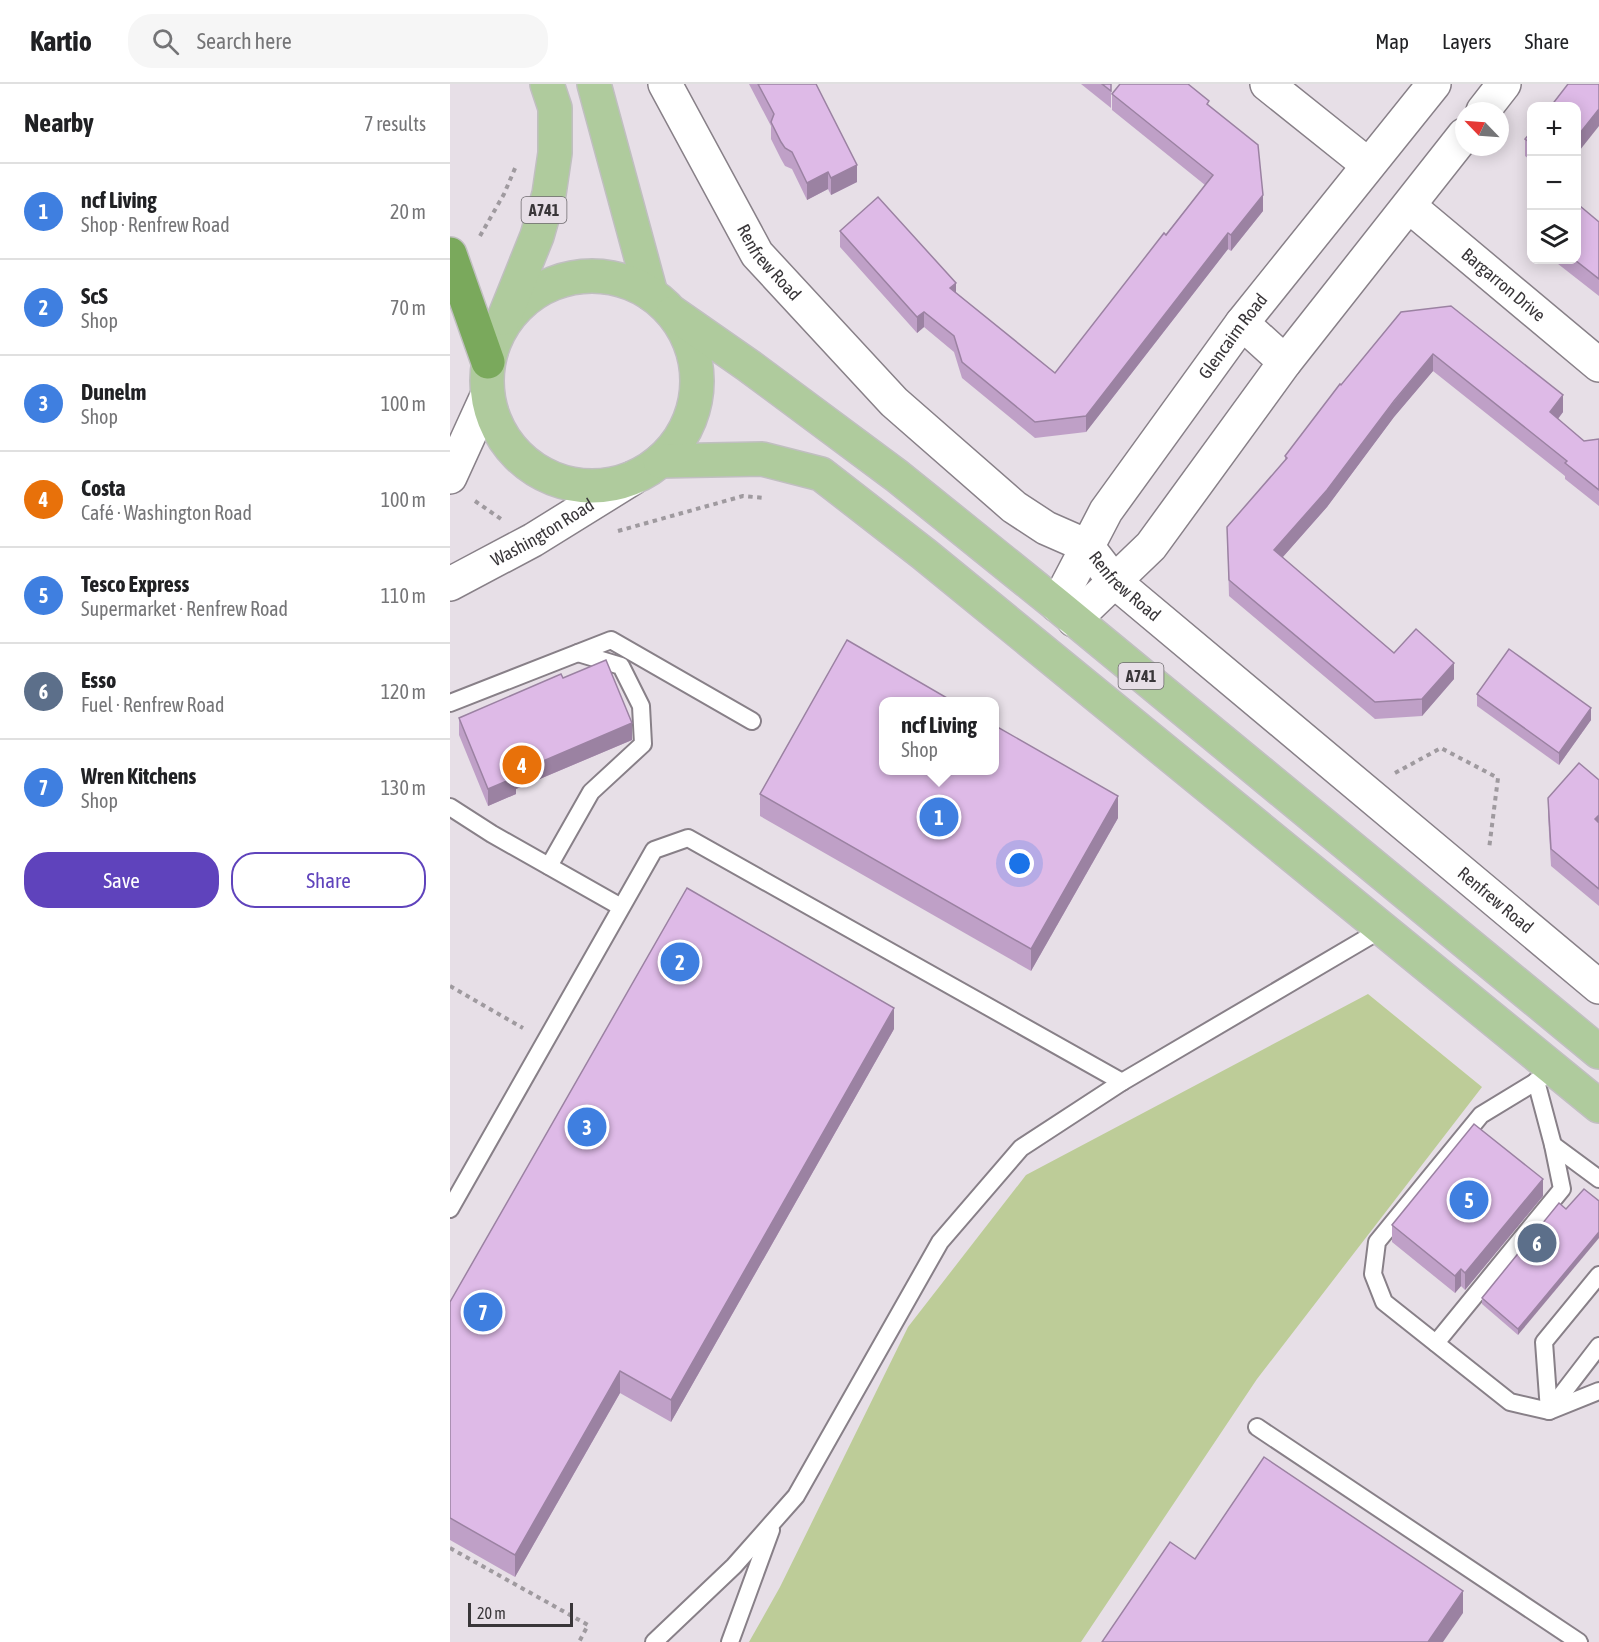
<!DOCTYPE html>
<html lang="en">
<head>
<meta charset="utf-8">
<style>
  :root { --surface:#fff; --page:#f6f6f6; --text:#202124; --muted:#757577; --line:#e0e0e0; --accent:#5f43bc }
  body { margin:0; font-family:"Asap Condensed",sans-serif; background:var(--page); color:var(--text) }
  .controls { position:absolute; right:18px; top:18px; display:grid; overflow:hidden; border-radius:12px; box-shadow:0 3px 15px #0003 }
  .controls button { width:54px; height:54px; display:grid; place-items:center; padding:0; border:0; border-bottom:2px solid var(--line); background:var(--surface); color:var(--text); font:30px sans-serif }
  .compass { position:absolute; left:1005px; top:18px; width:54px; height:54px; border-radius:50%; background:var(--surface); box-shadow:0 3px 15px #0003; rotate:295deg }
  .scale { position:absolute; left:18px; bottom:15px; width:105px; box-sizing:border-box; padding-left:6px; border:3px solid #393639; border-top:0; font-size:16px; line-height:21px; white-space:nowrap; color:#393639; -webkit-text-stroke:4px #e7dfe7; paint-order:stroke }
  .you { position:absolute; left:570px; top:780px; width:21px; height:21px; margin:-15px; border:4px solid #fff; border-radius:50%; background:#1a73e8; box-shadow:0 0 0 9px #1a73e833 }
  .badge { display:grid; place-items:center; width:39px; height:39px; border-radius:50%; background:var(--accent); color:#fff; font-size:20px; font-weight:700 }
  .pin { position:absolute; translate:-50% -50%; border:3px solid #fff; box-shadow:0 2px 6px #0006 }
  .popup { position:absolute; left:429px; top:613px; width:120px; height:78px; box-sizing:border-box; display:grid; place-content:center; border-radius:12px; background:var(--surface); filter:drop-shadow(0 2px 4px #0005); font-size:20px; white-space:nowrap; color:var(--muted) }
  .popup b { font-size:22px; color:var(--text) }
  .popup::after { content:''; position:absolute; left:50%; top:100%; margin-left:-12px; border:12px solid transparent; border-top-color:var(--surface) }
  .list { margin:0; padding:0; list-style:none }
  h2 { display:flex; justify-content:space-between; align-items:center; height:78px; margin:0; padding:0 24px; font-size:26px }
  h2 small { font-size:20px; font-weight:400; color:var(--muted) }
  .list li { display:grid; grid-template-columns:39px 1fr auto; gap:18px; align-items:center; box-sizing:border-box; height:96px; padding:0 24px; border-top:2px solid var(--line) }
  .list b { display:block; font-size:22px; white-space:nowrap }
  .list p { margin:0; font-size:20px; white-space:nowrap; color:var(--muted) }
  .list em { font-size:20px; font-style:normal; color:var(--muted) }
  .actions { display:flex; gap:12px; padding:18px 24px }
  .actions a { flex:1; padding:14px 0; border:2px solid var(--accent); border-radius:24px; text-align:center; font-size:21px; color:var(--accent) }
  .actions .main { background:var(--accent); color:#fff }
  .icon { flex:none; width:33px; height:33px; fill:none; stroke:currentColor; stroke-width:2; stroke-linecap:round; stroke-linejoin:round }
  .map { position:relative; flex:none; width:1149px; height:1558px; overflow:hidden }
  header { display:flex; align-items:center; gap:36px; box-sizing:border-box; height:84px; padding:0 30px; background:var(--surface); border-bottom:2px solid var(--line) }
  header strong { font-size:28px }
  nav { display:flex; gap:33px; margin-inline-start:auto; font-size:21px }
  .search { width:420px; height:54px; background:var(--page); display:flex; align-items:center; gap:15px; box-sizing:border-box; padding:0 21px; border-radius:24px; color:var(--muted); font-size:22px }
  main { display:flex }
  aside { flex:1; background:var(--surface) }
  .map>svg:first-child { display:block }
</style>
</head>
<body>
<header>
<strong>Kartio</strong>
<div class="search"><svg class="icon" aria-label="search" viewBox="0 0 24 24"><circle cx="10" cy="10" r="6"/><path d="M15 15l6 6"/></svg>Search here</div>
<nav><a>Map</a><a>Layers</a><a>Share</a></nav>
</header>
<main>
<aside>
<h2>Nearby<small>7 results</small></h2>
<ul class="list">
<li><span class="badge" style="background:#3f7fe0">1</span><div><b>ncf Living</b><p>Shop · Renfrew Road</p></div><em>20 m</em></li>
<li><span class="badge" style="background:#3f7fe0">2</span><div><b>ScS</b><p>Shop</p></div><em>70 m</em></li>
<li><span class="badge" style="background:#3f7fe0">3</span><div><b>Dunelm</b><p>Shop</p></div><em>100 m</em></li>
<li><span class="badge" style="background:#e8710a">4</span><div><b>Costa</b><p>Café · Washington Road</p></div><em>100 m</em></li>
<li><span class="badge" style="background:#3f7fe0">5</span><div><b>Tesco Express</b><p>Supermarket · Renfrew Road</p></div><em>110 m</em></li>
<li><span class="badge" style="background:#5c6f8a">6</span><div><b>Esso</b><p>Fuel · Renfrew Road</p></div><em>120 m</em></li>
<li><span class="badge" style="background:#3f7fe0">7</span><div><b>Wren Kitchens</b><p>Shop</p></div><em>130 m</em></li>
</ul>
<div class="actions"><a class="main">Save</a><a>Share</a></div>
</aside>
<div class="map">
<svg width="1149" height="1558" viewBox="0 0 1149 1558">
  <rect width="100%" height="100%" fill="#e7dfe7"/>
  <path fill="#bdcc98" d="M918 910 1032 1003 807 1295 631 1558H299L330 1503 458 1243 576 1091Z"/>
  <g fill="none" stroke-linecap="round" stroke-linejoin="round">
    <defs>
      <g id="service">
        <path d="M0 619 161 556 302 637"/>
        <path d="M0 723 42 750 171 823"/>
        <path d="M99 782 141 708 193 660 191 622 171 582 128 569"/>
        <path d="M1105 986 1031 1031 927 1158 923 1190 934 1218 1060 1318 1099 1327 1149 1262"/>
        <path d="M1103 1061 1149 1095"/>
        <path d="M0 1125 204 766 238 754 672 998"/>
        <path d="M1149 1191 1094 1258 1099 1327 1149 1307"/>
        <path d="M986 1259 1112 1105 1103 1061 1086 997"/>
        <path d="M807 1343 1129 1558"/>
        <path d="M204 1558 284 1482 346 1412 490 1158 571 1064 672 998 932 845"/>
        <path d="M280 1558 321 1446"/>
      </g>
      <g id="minor">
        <path id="s1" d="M215 0 307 170 444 318 564 423 596 444 637 462 664 497 1149 903"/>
        <path d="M817 0 917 80"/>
        <path d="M1033 27 1054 0"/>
        <path id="s2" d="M959 122 1149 281"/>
        <path d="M792 239 835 278"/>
        <path d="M0 393 37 312"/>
        <path id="s3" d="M0 500 83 456 183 394"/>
        <path id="s4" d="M607 521 656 427 792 239 984 0"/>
        <path d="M624 536 701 462 835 278 1014 51"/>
      </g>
      <g id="primary">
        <path d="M144 0 201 210"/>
        <circle cx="142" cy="297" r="105"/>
        <path d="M223 229 299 282 447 392 607 521 1149 968"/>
        <path d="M54 234 87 152 99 110 105 69V24L97 0"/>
        <path d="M210 377 312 375 371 390 474 470 1149 1022"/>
      </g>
      <path id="motorway" d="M0 170 38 278"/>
    </defs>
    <use href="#service" stroke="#888088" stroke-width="20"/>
    <use href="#minor" stroke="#888088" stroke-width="36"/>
    <use href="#primary" stroke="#c0bfc0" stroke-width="36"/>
    <use href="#motorway" stroke="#c0bfc0" stroke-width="36"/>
    <g stroke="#9f9a9f" stroke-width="4" stroke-dasharray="4.5 4.5" stroke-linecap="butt">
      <path d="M30 152 54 110 66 82"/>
      <path d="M25 417 51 435"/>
      <path d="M168 447 293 412 315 414"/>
      <path d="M945 689 991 664 1048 694 1039 765"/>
      <path d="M0 902 73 944"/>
      <path d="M0 1464 138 1541 129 1558"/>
    </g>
    <use href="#service" stroke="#fff" stroke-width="16"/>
    <use href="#minor" stroke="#fff" stroke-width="33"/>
    <use href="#primary" stroke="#afcb9d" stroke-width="33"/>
    <use href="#motorway" stroke="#7aa95c" stroke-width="33"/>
  </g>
  <g fill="#bfa0c7">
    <path d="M299 0H366L407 98 381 111 378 105 357 116 342 85 335 82 331 75 321 55V42Z"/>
    <path d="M631 0H661V24Z"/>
    <path d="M662 10 759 22 813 127 781 167 778 165 636 348 585 354 512 294 504 268 474 243 467 249 390 163V147L506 209 605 289 755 101 662 26Z"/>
    <path d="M1082 47V77L1075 72V55Z"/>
    <path d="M1149 138V212L1103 176H1126Z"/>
    <path d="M951 228 1113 328 1108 335 1134 357 1149 355V422L1115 395V392L983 287 944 333 877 423 832 474 944 569 1004 595 972 632 925 635 779 512 777 443 835 377V372L891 301Z"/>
    <path d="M113 594 182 656 66 705V710L38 722 9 651V634Z"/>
    <path d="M1027 610 1141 636 1109 681 1027 622Z"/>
    <path d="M1149 696V822L1101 782 1098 732V714Z"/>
    <path d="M310 710 668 734 581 887 310 732Z"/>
    <path d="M444 945 221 1338 170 1309 65 1493 0 1456V1218Z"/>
    <path d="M1093 1112 1015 1206 1011 1202 1005 1209 942 1158V1141Z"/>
    <path d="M1109 1119 1068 1251 1032 1220V1214Z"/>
  </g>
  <g fill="#9b82a2">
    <path d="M1149 25V42L1126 71V54Z"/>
    <path d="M407 81V98L381 111V94Z"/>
    <path d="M378 88V105L357 116V99Z"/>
    <path d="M813 111V127L781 167V151Z"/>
    <path d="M778 149V165L636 348V332Z"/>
    <path d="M506 199V215L500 204Z"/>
    <path d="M474 228V243L467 249V233Z"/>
    <path d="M983 270V287L944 333 877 423 824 483V466Z"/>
    <path d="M1113 311V328L1100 345V328Z"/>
    <path d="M1004 579V595L972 632V615Z"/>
    <path d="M1141 624V636L1109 681V669Z"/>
    <path d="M182 639V656L66 705V710L38 722V705L65 689Z"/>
    <path d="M668 712V734L581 887V865Z"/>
    <path d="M1149 731V748L1145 735Z"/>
    <path d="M444 924V945L221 1338V1316Z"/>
    <path d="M1093 1095V1112L1015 1206V1189Z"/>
    <path d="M1149 1148V1154L1068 1251V1245Z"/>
    <path d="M1011 1185V1202L1005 1209V1192Z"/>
    <path d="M170 1287V1309L65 1493V1471Z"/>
    <path d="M1013 1507V1529L993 1558H978Z"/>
  </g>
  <g fill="#debae7" stroke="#9b82a2" stroke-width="1.5">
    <path d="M308 0H366L407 81 381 94 378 88 357 99 342 68 335 64 331 58 321 38 324 30Z"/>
    <path d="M652 0H661V7Z"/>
    <path d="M670 0H738L759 17 757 20 808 61 813 111 781 151 778 149 636 332 585 338 512 278 504 252 474 228 467 233 390 147 428 113 506 199 500 204 605 289 714 149 716 151 763 91 662 10Z"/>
    <path d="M1118 0H1149V25L1126 54V22H1101Z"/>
    <path d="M1082 47V60L1075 55Z"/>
    <path d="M1130 122 1149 138V195L1125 176H1126V126Z"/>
    <path d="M1001 222 1113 311 1100 328 1134 357 1149 355V406L1115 379 1117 377 983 270 944 317 877 406 824 466 944 569 966 545 1004 579 972 615 925 618 779 496 777 443 837 374 835 372 890 300 891 301 951 228Z"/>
    <path d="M397 556 504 618H434V687H544V641L668 712 581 865 310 710Z"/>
    <path d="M1059 565 1141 624 1109 669 1027 610Z"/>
    <path d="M156 576 182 639 65 689 66 693 38 705 9 634 111 590 113 594Z"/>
    <path d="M1129 679 1149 696V731L1145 735 1149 739V805L1101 765 1098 714Z"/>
    <path d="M237 804 444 924 221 1316 170 1287 65 1471 0 1434V1218Z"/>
    <path d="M1024 1040 1093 1095 1015 1189 1011 1185 1005 1192 942 1141Z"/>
    <path d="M1134 1105 1149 1117V1148L1068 1245 1032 1214 1109 1119 1116 1125Z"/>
    <path d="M814 1373 1013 1507 978 1558H652L720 1458 745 1475Z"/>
  </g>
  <g text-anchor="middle" stroke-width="6" stroke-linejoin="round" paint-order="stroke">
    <g fill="#e7dfe7" stroke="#6d696d" stroke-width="1.5">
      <rect x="71.5" y="113" width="45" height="26" rx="4.5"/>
      <rect x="668.5" y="579" width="45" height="26" rx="4.5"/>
    </g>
    <g font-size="16" font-weight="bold" fill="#393639">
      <text x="94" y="132">A741</text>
      <text x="691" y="598">A741</text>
    </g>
    <g font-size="18" fill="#393639" stroke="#e7dfe7">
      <text dy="6" stroke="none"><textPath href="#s1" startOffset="207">Renfrew Road</textPath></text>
      <text dy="6" stroke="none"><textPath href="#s2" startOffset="123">Bargarron Drive</textPath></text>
      <text dy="6" stroke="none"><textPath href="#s4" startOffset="322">Glencairn Road</textPath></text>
      <text dy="6" stroke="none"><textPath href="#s3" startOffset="106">Washington Road</textPath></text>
      <text dy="6" stroke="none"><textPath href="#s1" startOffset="693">Renfrew Road</textPath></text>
      <text dy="6" stroke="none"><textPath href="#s1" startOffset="1179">Renfrew Road</textPath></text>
    </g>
  </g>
</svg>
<div class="controls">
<button>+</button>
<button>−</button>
<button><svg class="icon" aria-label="layers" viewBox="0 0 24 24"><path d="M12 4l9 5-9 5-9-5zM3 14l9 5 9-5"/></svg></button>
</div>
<svg class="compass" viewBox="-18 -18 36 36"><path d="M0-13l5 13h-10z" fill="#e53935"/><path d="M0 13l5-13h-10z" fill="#757577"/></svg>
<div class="scale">20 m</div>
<div class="you"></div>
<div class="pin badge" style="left:489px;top:733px;background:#3f7fe0">1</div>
<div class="popup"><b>ncf Living</b>Shop</div>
<div class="pin badge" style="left:230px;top:878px;background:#3f7fe0">2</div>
<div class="pin badge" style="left:137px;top:1043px;background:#3f7fe0">3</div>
<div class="pin badge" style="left:72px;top:681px;background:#e8710a">4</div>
<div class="pin badge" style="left:1019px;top:1116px;background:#3f7fe0">5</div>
<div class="pin badge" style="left:1087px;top:1159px;background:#5c6f8a">6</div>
<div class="pin badge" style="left:33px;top:1228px;background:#3f7fe0">7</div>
</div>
</main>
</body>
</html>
